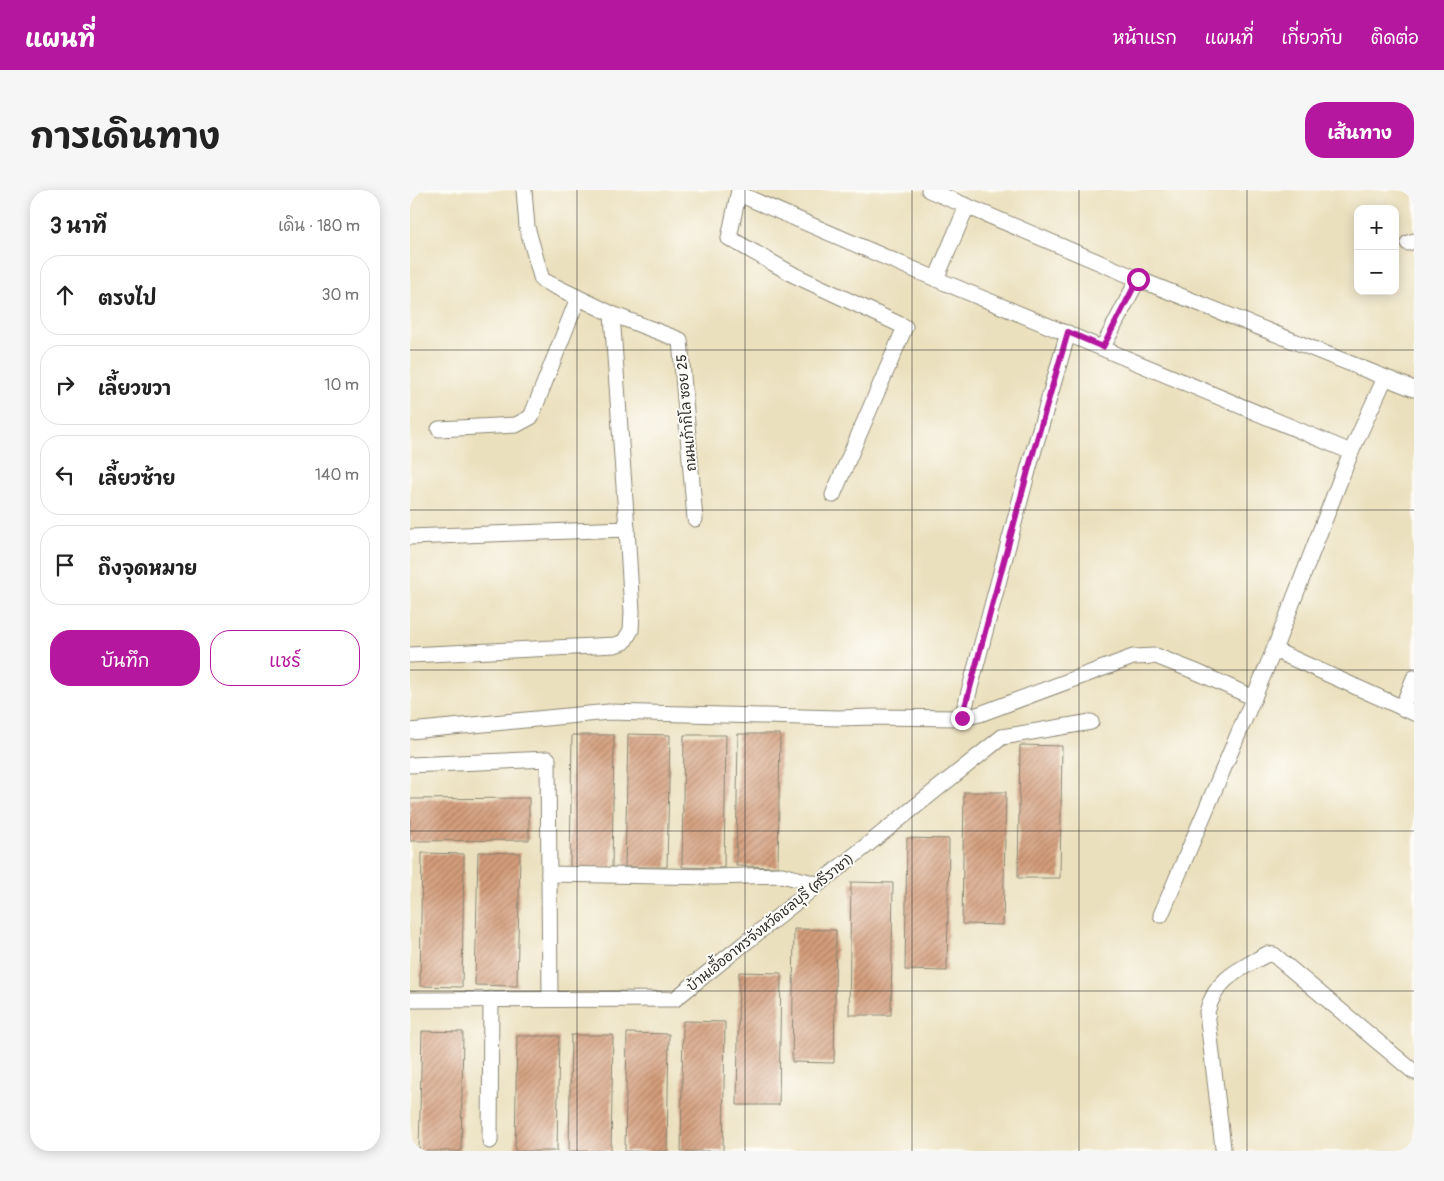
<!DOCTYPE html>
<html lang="th">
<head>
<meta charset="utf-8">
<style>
  :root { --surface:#fff; --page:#f6f6f6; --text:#222; --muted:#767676; --line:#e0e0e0; --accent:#b5179e }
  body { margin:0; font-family:Pangolin,"Playpen Sans Thai",sans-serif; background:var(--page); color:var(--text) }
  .controls { position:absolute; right:15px; top:15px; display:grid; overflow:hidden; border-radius:10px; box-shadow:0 2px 12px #0003 }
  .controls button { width:45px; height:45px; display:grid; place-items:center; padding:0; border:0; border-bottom:1px solid var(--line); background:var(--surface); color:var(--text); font:25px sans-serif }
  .stop { position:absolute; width:15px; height:15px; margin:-11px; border:4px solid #b5179e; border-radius:50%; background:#fff }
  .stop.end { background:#b5179e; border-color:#fff; box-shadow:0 1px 5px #0008 }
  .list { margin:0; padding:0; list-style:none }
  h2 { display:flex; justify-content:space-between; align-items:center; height:65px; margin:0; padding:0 20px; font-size:21px }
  h2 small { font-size:16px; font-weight:400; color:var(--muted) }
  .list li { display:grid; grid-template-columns:32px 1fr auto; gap:15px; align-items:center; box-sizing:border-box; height:80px; margin:0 10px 10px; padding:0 10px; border:1px solid var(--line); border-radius:20px }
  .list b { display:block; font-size:19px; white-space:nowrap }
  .list em { font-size:16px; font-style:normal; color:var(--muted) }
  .actions { display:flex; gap:10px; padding:15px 20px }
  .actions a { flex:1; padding:11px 0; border:1px solid var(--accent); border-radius:20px; text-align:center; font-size:18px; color:var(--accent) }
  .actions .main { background:var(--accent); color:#fff }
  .icon { flex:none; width:28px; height:28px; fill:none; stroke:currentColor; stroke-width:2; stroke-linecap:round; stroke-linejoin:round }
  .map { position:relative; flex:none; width:1004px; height:961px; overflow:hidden; border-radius:20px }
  header { display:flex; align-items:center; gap:30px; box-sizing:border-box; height:70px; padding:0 25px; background:var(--accent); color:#fff }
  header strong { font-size:24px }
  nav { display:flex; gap:28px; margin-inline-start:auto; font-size:18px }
  .intro { display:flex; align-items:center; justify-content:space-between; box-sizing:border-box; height:120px; padding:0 30px }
  h1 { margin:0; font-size:35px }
  .button { padding:12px 22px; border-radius:20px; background:var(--accent); color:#fff; font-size:18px; font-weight:700 }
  main { display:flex; gap:30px; padding:0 30px }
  aside { flex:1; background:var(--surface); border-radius:20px; box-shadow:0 2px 12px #0003 }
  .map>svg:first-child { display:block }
</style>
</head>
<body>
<header>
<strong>แผนที่</strong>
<nav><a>หน้าแรก</a><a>แผนที่</a><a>เกี่ยวกับ</a><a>ติดต่อ</a></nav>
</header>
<div class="intro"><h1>การเดินทาง</h1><a class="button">เส้นทาง</a></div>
<main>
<aside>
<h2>3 นาที<small>เดิน · 180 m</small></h2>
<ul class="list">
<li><svg class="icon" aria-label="ahead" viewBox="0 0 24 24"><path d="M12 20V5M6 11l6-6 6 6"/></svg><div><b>ตรงไป</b></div><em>30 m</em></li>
<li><svg class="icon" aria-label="right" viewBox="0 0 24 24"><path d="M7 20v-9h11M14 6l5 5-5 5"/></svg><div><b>เลี้ยวขวา</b></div><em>10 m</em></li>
<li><svg class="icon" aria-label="left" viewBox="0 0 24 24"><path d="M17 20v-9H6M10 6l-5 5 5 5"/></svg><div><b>เลี้ยวซ้าย</b></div><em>140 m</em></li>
<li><svg class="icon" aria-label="arrive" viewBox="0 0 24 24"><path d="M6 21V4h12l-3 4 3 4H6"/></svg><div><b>ถึงจุดหมาย</b></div></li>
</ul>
<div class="actions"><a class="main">บันทึก</a><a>แชร์</a></div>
</aside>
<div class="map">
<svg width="1004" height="961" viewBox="0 0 1004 961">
  <defs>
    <pattern id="building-hatch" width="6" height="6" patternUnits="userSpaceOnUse" patternTransform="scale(1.25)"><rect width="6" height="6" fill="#d39c7a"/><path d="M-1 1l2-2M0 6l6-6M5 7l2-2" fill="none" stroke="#ab7f64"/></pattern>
  </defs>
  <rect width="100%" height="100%" fill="#fdfcf7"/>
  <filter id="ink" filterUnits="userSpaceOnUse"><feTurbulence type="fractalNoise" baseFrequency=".02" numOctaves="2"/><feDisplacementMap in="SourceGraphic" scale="10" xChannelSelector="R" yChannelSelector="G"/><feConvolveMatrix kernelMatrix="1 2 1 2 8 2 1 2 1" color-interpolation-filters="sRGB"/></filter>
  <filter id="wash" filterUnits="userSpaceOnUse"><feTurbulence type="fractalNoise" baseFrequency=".0096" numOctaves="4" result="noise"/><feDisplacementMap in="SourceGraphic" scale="20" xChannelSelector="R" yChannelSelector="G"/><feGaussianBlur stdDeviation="1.12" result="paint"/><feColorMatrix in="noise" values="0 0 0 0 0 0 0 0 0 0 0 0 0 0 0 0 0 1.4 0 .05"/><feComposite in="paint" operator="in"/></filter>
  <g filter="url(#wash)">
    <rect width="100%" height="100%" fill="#ebe0be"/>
    <g id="blocks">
      <g fill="url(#building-hatch)">
        <path d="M218 544 260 545 257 677H215Z"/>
        <path d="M328 544H370L368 677 326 676Z"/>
        <path d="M162 545H204L202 678H160Z"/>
        <path d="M274 545H316L314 678 272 677Z"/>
        <path d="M610 555 652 556 650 688H608Z"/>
        <path d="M554 602H596L593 735 552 734Z"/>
        <path d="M119 608V650L0 651V609Z"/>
        <path d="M497 648 539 649 537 781 495 780Z"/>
        <path d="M68 662 110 663 107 796 65 795Z"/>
        <path d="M12 663 54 664 52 797 10 796Z"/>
        <path d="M441 692 483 693 481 825H439Z"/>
        <path d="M384 739 426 740 424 873 382 872Z"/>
        <path d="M329 782 371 783 369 915H327Z"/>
        <path d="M273 831 315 832 313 961H271Z"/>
        <path d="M12 841 53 842 51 961H9Z"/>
        <path d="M217 843 259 844 257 961H215Z"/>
        <path d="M161 845H203L201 961H159Z"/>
        <path d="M107 846H149L147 961H105Z"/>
      </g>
    </g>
  </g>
  <g filter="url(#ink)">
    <use href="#blocks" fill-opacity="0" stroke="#8b8674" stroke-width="1"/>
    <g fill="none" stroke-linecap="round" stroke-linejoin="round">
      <defs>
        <g id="minor">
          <path d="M114 0 117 37 132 90 202 124 270 150 285 329"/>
          <path d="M329 0 319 48 384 85 495 137 423 305"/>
          <path d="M519 0 728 89 1004 199"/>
          <path d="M329 4 526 89 941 262"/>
          <path d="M998 53 1004 51"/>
          <path d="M526 89 557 16"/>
          <path d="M693 157 728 89"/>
          <path d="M29 239 106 235 121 227 168 108"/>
          <path d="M0 347 217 339 202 124"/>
          <path d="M864 460 1004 523"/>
          <path d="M0 465 205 455 214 452 221 440 222 422 217 339"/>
          <path d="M992 518 1004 488"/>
          <path d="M552 528 619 277 658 143"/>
          <path d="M0 541 199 522 428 528 464 527 552 528 570 524 723 467 746 466 789 483 844 508"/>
          <path d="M0 575 138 569 140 809"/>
          <path d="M139 684 305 687 372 685 407 694"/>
          <path d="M751 725 864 460 941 262 975 188"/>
          <path d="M0 810 265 809 592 547 681 532"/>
          <path d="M80 951 81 809"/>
          <path d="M813 958 797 822C806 788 829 780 857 764L864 765 1004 882"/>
        </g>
      </defs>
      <use href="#minor" stroke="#8b8674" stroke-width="17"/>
      <use href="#minor" stroke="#fff" stroke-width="15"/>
    </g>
  </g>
  <g fill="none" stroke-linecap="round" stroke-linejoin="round" filter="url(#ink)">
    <path stroke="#b5179e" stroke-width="6" d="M552 528 619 277 658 142 693 157 728 89"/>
  </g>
  <path fill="none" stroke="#2b2b2b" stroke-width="1" stroke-opacity="0.55" d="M167 0V961M335 0V961M502 0V961M669 0V961M837 0V961M0 160H1004M0 320H1004M0 480H1004M0 641H1004M0 801H1004"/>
  <g text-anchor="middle" stroke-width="4" stroke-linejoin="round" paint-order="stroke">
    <g font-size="14" fill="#2b2b2b" stroke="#fdfcf7">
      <text transform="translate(276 223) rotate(-95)" y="5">ถนนเก้ากิโล ซอย 25</text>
      <text transform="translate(360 732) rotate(-39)" y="5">บ้านเอื้ออาทรจังหวัดชลบุรี (ศรีราชา)</text>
    </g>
  </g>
</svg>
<div class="controls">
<button>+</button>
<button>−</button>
</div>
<div class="stop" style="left:728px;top:89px"></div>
<div class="stop end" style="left:552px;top:528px"></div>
</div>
</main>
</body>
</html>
